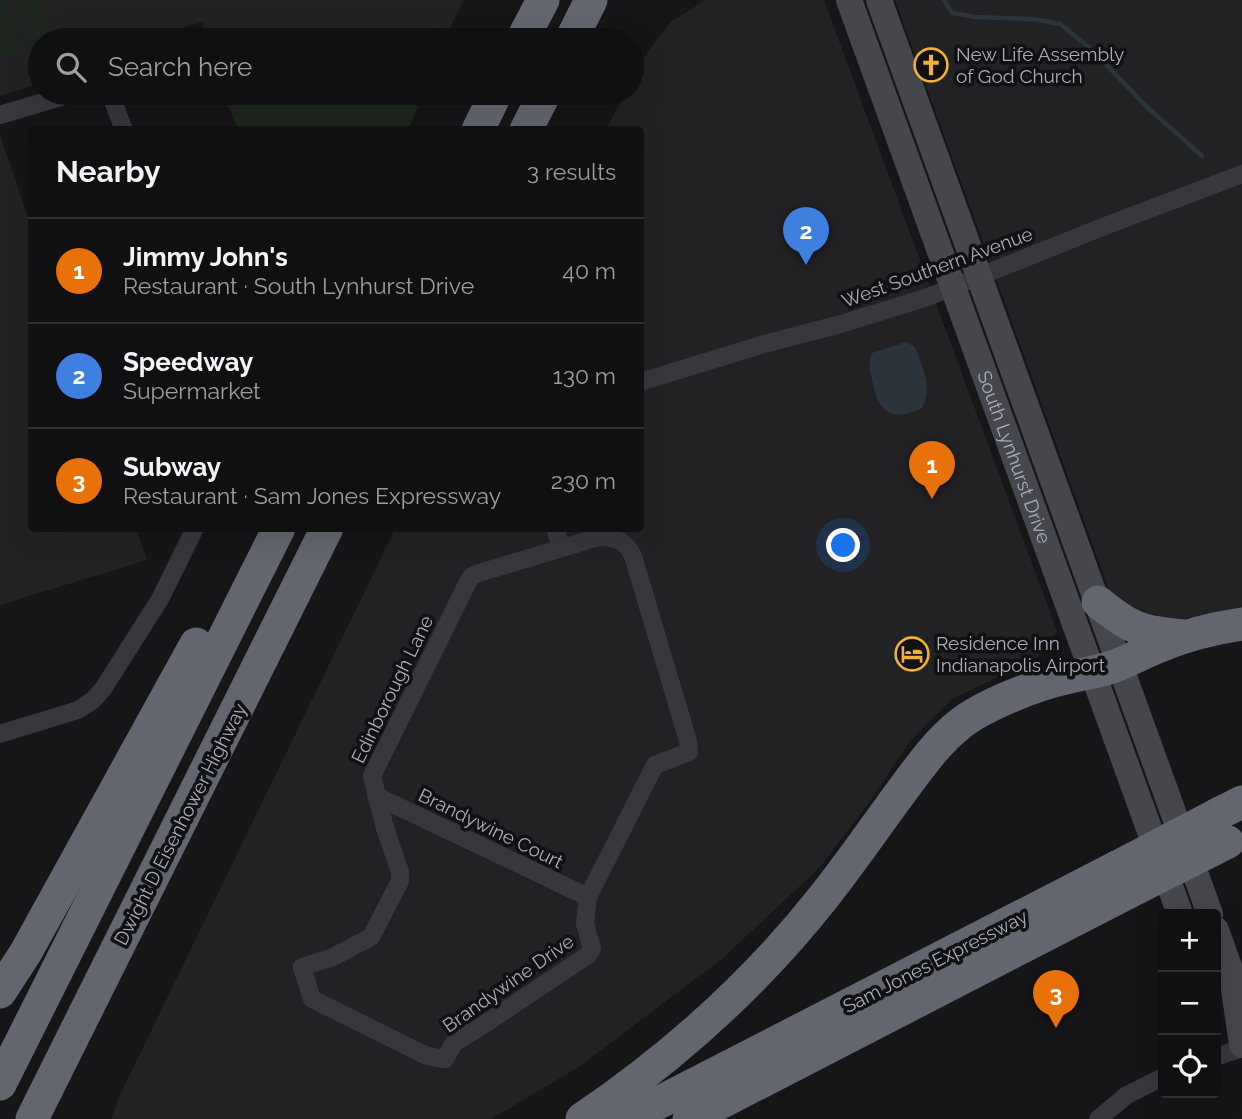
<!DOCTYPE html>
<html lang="en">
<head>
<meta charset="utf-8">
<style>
  :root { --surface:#101012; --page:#19191b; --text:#f1f3f6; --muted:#9c9d9f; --line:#303032; --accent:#f2b134 }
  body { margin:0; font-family:Raleway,sans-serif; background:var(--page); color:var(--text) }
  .controls { position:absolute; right:21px; bottom:21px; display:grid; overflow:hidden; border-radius:7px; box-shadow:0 7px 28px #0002 }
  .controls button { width:63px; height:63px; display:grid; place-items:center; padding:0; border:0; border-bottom:2px solid var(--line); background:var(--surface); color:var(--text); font:35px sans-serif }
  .you { position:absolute; left:844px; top:546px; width:24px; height:24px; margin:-18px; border:5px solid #fff; border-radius:50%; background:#1a73e8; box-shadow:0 0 0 10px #1a73e833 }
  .badge { display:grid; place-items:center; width:46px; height:46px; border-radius:50%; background:var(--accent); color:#fff; font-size:23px; font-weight:700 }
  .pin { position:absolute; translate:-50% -58px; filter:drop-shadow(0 2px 4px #0008) }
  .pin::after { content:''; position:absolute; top:37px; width:24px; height:21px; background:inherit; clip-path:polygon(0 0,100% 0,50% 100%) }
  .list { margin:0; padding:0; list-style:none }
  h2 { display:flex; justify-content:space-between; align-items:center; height:91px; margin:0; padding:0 28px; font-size:30px }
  h2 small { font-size:23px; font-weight:400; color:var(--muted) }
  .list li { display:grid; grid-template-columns:46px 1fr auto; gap:21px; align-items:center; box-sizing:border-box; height:105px; padding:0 28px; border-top:2px solid var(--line) }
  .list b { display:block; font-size:26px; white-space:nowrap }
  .list p { margin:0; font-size:23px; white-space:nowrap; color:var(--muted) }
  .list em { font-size:23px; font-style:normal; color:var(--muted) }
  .icon { flex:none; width:38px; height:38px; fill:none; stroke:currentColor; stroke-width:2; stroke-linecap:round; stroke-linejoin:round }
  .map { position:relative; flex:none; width:1242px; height:1119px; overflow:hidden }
  .search { position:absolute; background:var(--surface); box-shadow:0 7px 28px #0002; left:28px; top:28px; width:616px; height:77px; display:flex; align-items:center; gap:18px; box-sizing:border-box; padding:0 24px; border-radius:38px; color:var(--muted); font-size:26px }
  .panel { position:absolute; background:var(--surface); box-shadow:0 7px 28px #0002; left:28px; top:126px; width:616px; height:406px; border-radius:7px }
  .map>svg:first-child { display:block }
</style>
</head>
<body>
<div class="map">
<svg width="1242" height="1119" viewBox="0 0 1242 1119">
  <rect width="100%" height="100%" fill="#161618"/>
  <g fill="#222225">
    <path d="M0 0H464L454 19 381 40H208L202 22 140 40H40V83L0 96Z"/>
    <path d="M705 0H824L1057 631 1039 656 1007 673 952 699 910 741 869 803 820 867 723 958 577 1068 491 1119H111L119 1097 395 529 640 528V130L606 129 626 93H632V81L648 51 671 22Z"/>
    <path d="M895 0H1242V608L1163 623 1112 598Z"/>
    <path d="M0 135 31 226 32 528 136 529 147 560 0 605Z"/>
  </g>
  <g fill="#1e261f">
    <path d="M14 0H41L53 40H40V48L30 51Z"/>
    <path d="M7 2 23 54 0 60V4Z"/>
    <path d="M454 19 446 40H381Z"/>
    <path d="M223 93H424L408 130 238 129Z"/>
  </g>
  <path fill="#2c353c" d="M906 342 915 347C922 366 934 390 921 409 889 422 879 412 872 380 870 369 868 363 872 353Z"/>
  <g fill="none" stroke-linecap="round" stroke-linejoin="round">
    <path stroke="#2c353c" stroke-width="4.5" d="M944 0 952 13 976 17 1033 19 1060 24 1090 48 1146 106 1202 156"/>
    <g stroke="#37383d" stroke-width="18">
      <path d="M110 93 124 130"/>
      <path d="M0 115 74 93"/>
      <path d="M640 382 764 344 841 324 928 297 1100 228 1242 174"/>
      <path d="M555 528 561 548"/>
      <path d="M599 537C616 537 626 541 633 556L688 741 689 752 655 765 588 897 585 924 592 949 588 955 488 1022 454 1043 445 1059 427 1056 312 999 302 967 333 957 371 937 400 881V872L385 828 372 776 468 582 472 576 479 573Z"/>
      <path d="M0 734 78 710 93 700 103 689 160 599 195 528"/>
      <path d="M376 796 588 897"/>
      <path d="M1216 1057 1242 1048"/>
      <path d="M1098 1119 1127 1095 1163 1077"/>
    </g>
    <g stroke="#45474d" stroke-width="26">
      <path id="s1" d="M849 0 1180 914"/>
      <path d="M879 0 1210 914"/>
      <path d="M1216 930 1232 975 1242 1045"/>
    </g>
    <g stroke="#63666e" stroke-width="33">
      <path d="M522 40 543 0"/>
      <path d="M571 40 591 0"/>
      <path d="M478 130 496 93"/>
      <path d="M526 130 545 93"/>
      <path d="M1098 602C1131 629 1141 632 1183 636"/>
      <path d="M1218 814 1242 802"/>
      <path d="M0 992 26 952 196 644"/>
      <path d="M0 1084 279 528"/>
      <path d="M32 1119 327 528"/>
      <path d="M582 1119C675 1056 757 982 826 894 852 861 876 826 901 792 919 768 936 743 960 724 984 705 1035 685 1066 678 1082 674 1097 672 1112 667 1129 661 1144 652 1160 646 1186 635 1214 628 1242 624"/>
      <path d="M627 1119 1117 867"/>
      <path d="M689 1119 1127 893"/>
    </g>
    <g stroke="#63666e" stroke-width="33">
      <path d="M1117 867 1218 814"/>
      <path d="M1127 893 1228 842"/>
    </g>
  </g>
  <defs>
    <symbol id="church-ring" viewBox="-11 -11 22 22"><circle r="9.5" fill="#111113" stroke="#f2b134" stroke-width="1.5"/><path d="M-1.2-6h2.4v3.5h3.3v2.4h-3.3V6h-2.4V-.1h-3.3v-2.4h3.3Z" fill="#f2b134"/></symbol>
    <symbol id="hotel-ring" viewBox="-11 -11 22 22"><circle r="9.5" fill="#111113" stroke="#f2b134" stroke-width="1.5"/><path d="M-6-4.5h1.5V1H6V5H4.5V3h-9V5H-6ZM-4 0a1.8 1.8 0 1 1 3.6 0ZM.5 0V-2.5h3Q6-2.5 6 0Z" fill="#f2b134"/></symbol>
  </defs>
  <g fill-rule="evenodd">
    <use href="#church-ring" x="912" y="46" width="38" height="38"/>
    <use href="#hotel-ring" x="893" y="635" width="38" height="38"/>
  </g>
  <g text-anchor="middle" stroke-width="7" stroke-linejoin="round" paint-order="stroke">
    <g font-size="19" fill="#a8adb8" stroke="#111113" text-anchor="start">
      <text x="956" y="61">New Life Assembly<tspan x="956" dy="22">of God Church</tspan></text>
      <text x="936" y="650">Residence Inn<tspan x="936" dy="22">Indianapolis Airport</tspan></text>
    </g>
    <g font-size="19" fill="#a8adb8" stroke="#111113">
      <text transform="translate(937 267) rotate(-20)" y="7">West Southern Avenue</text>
      <text dy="7" stroke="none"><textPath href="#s1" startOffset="486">South Lynhurst Drive</textPath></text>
      <text transform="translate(392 689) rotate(-64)" y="7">Edinborough Lane</text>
      <text transform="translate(180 824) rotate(-63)" y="7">Dwight D Eisenhower Highway</text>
      <text transform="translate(491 828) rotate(26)" y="7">Brandywine Court</text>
      <text transform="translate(935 961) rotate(-27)" y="7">Sam Jones Expressway</text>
      <text transform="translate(508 983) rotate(-35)" y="7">Brandywine Drive</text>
    </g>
  </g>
</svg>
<div class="controls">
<button>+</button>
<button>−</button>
<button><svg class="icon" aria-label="locate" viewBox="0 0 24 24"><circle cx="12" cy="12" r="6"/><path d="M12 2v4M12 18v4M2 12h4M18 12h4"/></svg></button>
</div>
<div class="you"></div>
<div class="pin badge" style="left:932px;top:499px;background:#e8710a">1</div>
<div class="pin badge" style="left:806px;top:265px;background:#3f7fe0">2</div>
<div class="pin badge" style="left:1056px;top:1028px;background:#e8710a">3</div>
<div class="search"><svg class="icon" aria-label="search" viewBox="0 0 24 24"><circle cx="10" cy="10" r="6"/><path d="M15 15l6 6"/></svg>Search here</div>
<section class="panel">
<h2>Nearby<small>3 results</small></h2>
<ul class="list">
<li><span class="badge" style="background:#e8710a">1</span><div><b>Jimmy John's</b><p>Restaurant · South Lynhurst Drive</p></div><em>40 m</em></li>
<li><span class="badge" style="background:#3f7fe0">2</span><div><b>Speedway</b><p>Supermarket</p></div><em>130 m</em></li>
<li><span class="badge" style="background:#e8710a">3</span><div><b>Subway</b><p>Restaurant · Sam Jones Expressway</p></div><em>230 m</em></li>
</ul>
</section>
</div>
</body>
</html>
